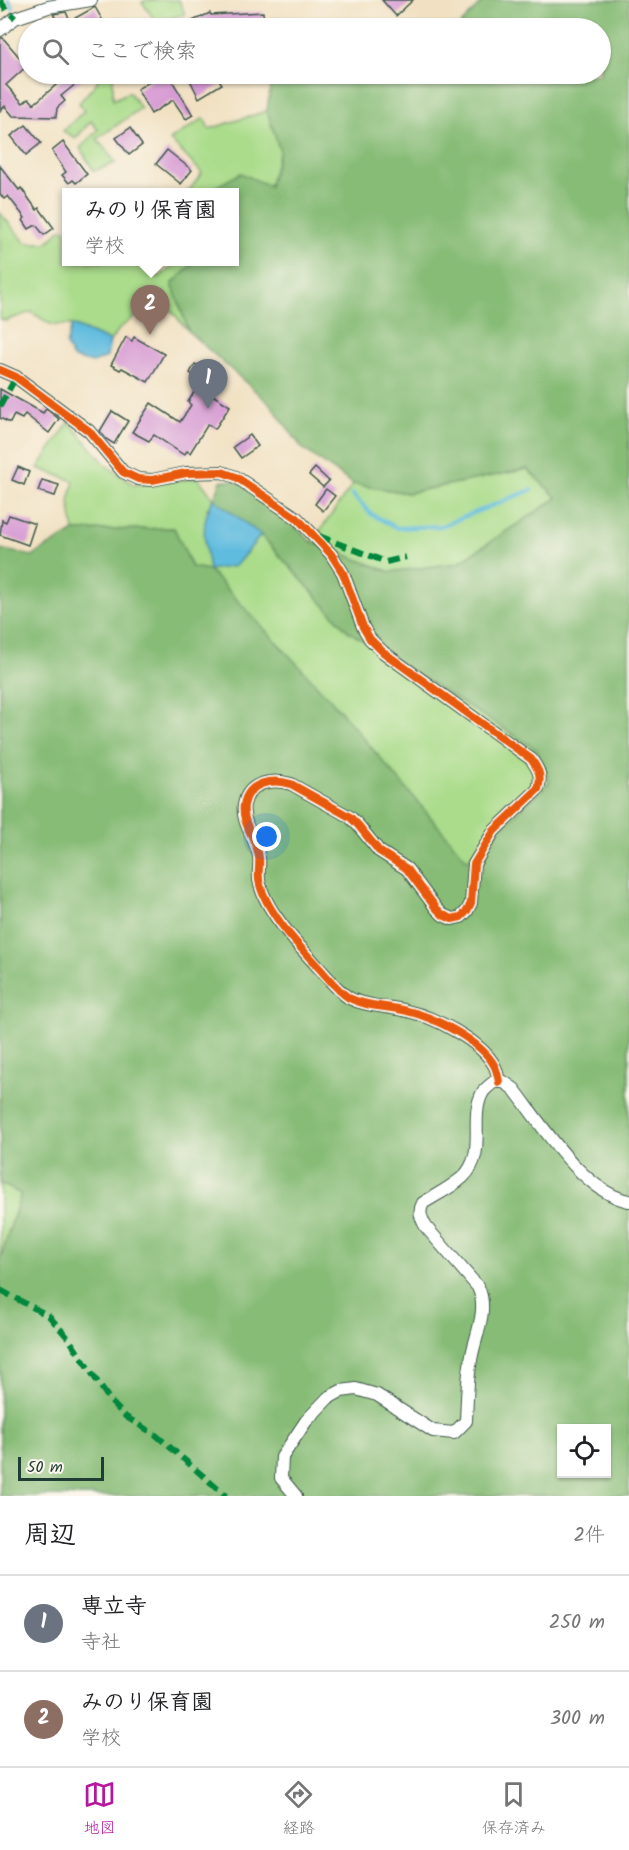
<!DOCTYPE html>
<html lang="ja">
<head>
<meta charset="utf-8">
<style>
  :root { --surface:#fff; --page:#f2f2f2; --text:#202124; --muted:#757577; --line:#e0e0e0; --accent:#b5179e }
  body { margin:0; font-family:Kalam,"Klee One",sans-serif; background:var(--page); color:var(--text) }
  .controls { position:absolute; right:18px; bottom:18px; display:grid; overflow:hidden; border-radius:0px; box-shadow:0 2px 4px #0004 }
  .controls button { width:54px; height:54px; display:grid; place-items:center; padding:0; border:0; border-bottom:2px solid var(--line); background:var(--surface); color:var(--text); font:30px sans-serif }
  .scale { position:absolute; left:18px; bottom:15px; width:86px; box-sizing:border-box; padding-left:6px; border:3px solid #1f3d34; border-top:0; font-size:16px; line-height:21px; white-space:nowrap; color:#1f3d34; -webkit-text-stroke:4px #fbf7ec; paint-order:stroke }
  .you { position:absolute; left:267px; top:837px; width:21px; height:21px; margin:-15px; border:4px solid #fff; border-radius:50%; background:#1a73e8; box-shadow:0 0 0 9px #1a73e833 }
  .badge { display:grid; place-items:center; width:39px; height:39px; border-radius:50%; background:var(--accent); color:#fff; font-size:20px; font-weight:700 }
  .pin { position:absolute; translate:-50% -50px; filter:drop-shadow(0 2px 3px #0008) }
  .pin::after { content:''; position:absolute; top:32px; width:21px; height:18px; background:inherit; clip-path:polygon(0 0,100% 0,50% 100%) }
  .popup { position:absolute; left:62px; top:188px; width:177px; height:78px; box-sizing:border-box; display:grid; place-content:center; border-radius:0px; background:var(--surface); filter:drop-shadow(0 2px 4px #0005); font-size:20px; white-space:nowrap; color:var(--muted) }
  .popup b { font-size:22px; color:var(--text) }
  .popup::after { content:''; position:absolute; left:50%; top:100%; margin-left:-12px; border:12px solid transparent; border-top-color:var(--surface) }
  .list { margin:0; padding:0; list-style:none }
  h2 { display:flex; justify-content:space-between; align-items:center; height:78px; margin:0; padding:0 24px; font-size:26px }
  h2 small { font-size:20px; font-weight:400; color:var(--muted) }
  .list li { display:grid; grid-template-columns:39px 1fr auto; gap:18px; align-items:center; box-sizing:border-box; height:96px; padding:0 24px; border-top:2px solid var(--line) }
  .list b { display:block; font-size:22px; white-space:nowrap }
  .list p { margin:0; font-size:20px; white-space:nowrap; color:var(--muted) }
  .list em { font-size:20px; font-style:normal; color:var(--muted) }
  .icon { flex:none; width:33px; height:33px; fill:none; stroke:currentColor; stroke-width:2; stroke-linecap:round; stroke-linejoin:round }
  .map { position:relative; flex:none; width:629px; height:1496px; overflow:hidden }
  .search { position:absolute; background:var(--surface); box-shadow:0 2px 4px #0004; left:18px; right:18px; top:18px; height:66px; display:flex; align-items:center; gap:15px; box-sizing:border-box; padding:0 21px; border-radius:33px; color:var(--muted); font-size:22px }
  .sheet { height:270px; background:var(--surface) }
  nav { display:flex; justify-content:space-around; align-items:center; box-sizing:border-box; height:84px; border-top:2px solid var(--line); background:var(--surface); font-size:16px; color:var(--muted) }
  nav a { display:grid; justify-items:center; gap:3px }
  nav .on { color:var(--accent) }
  .map>svg:first-child { display:block }
</style>
</head>
<body>
<div class="map">
<svg width="629" height="1496" viewBox="0 0 629 1496">
  <rect width="100%" height="100%" fill="#fbf7ec"/>
  <filter id="ink" filterUnits="userSpaceOnUse"><feTurbulence type="fractalNoise" baseFrequency=".0167" numOctaves="2"/><feDisplacementMap in="SourceGraphic" scale="12" xChannelSelector="R" yChannelSelector="G"/><feConvolveMatrix kernelMatrix="1 2 1 2 8 2 1 2 1" color-interpolation-filters="sRGB"/></filter>
  <filter id="wash" filterUnits="userSpaceOnUse"><feTurbulence type="fractalNoise" baseFrequency=".008" numOctaves="4" result="noise"/><feDisplacementMap in="SourceGraphic" scale="24" xChannelSelector="R" yChannelSelector="G"/><feGaussianBlur stdDeviation="1.35" result="paint"/><feColorMatrix in="noise" values="0 0 0 0 0 0 0 0 0 0 0 0 0 0 0 0 0 1.4 0 .05"/><feComposite in="paint" operator="in"/></filter>
  <g filter="url(#wash)">
    <rect width="100%" height="100%" fill="#f1e1c2"/>
    <g fill="#aadc8b" stroke="#648c60" stroke-width="1.5">
      <path d="M148 0H179L185 14 156 22 142 2Z"/>
      <path d="M95 74H113V100L129 92 141 108 97 139 116 163 94 171 80 148 98 130 91 121 76 138 63 131 84 111 79 103 98 81Z"/>
      <path d="M267 111 280 151 269 187H216L211 192H188L202 173 170 140 204 118 209 129Z"/>
      <path d="M0 213 26 243H47L61 229 66 230V262H132L159 277 178 262H195L172 284 189 332 161 298 120 328 110 341 73 325H52L31 312 5 321 0 319Z"/>
      <path d="M69 422 107 466 134 485 198 478 214 499 207 509 235 566 261 535 348 631 536 749 550 782 467 861 330 699 192 567 174 528 74 531 69 501 74 481 38 468Z"/>
      <path d="M527 469 558 498 458 563 390 572 312 542 353 484 408 493Z"/>
      <path d="M0 1183 21 1194 0 1259Z"/>
    </g>
    <path fill="#87bc77" stroke="#537c56" stroke-width="1.5" fill-rule="evenodd" d="M484 0H629V1496H0V1259L21 1194 0 1183V549L32 556 74 531 174 528 192 567 209 570 330 699 467 860 550 782 536 749 348 631 261 535 214 499 221 481 242 480 312 542 390 572 458 563 557 498 527 469 408 493 353 484 302 448 271 405 189 332 172 284 195 262H234V192H211L215 187 241 173 269 186 280 151 267 111 272 74H600V28H457ZM562 1428H606V1474H562Z"/>
    <g fill="#61bcdf" stroke="#407c8a" stroke-width="1.5">
      <path d="M72 325 110 341 107 357 93 363 73 358 66 345Z"/>
      <path d="M214 499 261 535 235 566 209 570C205 545 199 520 214 499Z"/>
    </g>
    <g fill="none" stroke-linecap="round" stroke-linejoin="round">
      <g stroke="#61bcdf" stroke-width="4">
        <path d="M8 0 13 8"/>
        <path d="M352 494 371 514 397 528 441 526 531 490"/>
      </g>
    </g>
    <g id="blocks">
      <g fill="#d79bd4">
        <path d="M382 0H413L396 16Z"/>
        <path d="M95 7 107 28H39L55 17 53 14 66 12 70 21Z"/>
        <path d="M263 12 264 26 233 28H177L210 13 211 15Z"/>
        <path d="M0 38H3L27 66 6 85 23 103 29 98 34 104 63 79 58 74H88L61 96 65 101 57 108 56 117 13 116 5 106 0 111Z"/>
        <path d="M147 74H168L193 115 186 119 173 100 151 114 137 89 151 81Z"/>
        <path d="M187 74H215L222 84 199 98Z"/>
        <path d="M26 125 41 143 26 155 11 136Z"/>
        <path d="M130 128 142 145 129 155 116 138Z"/>
        <path d="M63 142 87 174 76 183 73 180 69 183 62 175 66 172 52 151Z"/>
        <path d="M167 150 192 170 181 184 156 164Z"/>
        <path d="M0 166 19 190 21 188 37 210 39 208 54 228 44 235 36 225 29 229 23 220 25 218 8 196 4 199 0 194Z"/>
        <path d="M126 337 132 341 134 337 164 354 148 382 122 368 120 370 111 365Z"/>
        <path d="M195 364 212 375 204 386 193 378 194 376 190 373Z"/>
        <path d="M198 386 230 406 215 429 208 424 190 453 187 451 184 455 154 435 149 441 132 432 151 403 180 422 191 405 188 402Z"/>
        <path d="M0 389 43 413 46 409 59 419 49 433 25 414 22 419 14 415 10 423 0 418Z"/>
        <path d="M112 411 128 421 114 444 106 439 100 431Z"/>
        <path d="M250 435 258 446 241 458 233 447Z"/>
        <path d="M18 467 29 472 24 485 12 480Z"/>
        <path d="M315 468 329 481 323 487 309 475Z"/>
        <path d="M42 480 59 485 55 496 38 491Z"/>
        <path d="M326 489 335 496 323 511 315 504Z"/>
        <path d="M9 515 35 524 28 545 0 535 2 520 6 522Z"/>
      </g>
    </g>
  </g>
  <g filter="url(#ink)">
    <use href="#blocks" fill-opacity="0" stroke="#3e5649" stroke-width="1.5"/>
    <g fill="none" stroke-linecap="round" stroke-linejoin="round">
      <defs>
        <g id="minor">
          <path d="M0 30 15 18 48 7 91 0"/>
          <path d="M0 370 16 377 89 431 123 472 138 479 152 480 186 473 222 472 236 477 297 518 331 554 343 573 363 627 370 639 383 652 531 759C539 770 542 776 538 789L494 831 474 864 471 903 467 911 461 917 452 919 443 915 436 908 407 869 379 851 358 825 350 817 291 784C272 778 248 782 244 805 241 823 257 840 259 857 260 864 258 872 259 880 264 910 300 947 320 969 329 979 338 991 349 998 367 1007 388 1006 407 1011 434 1017 480 1040 494 1065 497 1070 498 1077 499 1082"/>
          <path d="M296 1496 281 1478 282 1457 306 1421 328 1398 341 1391 356 1389 377 1395 433 1431 454 1433 466 1421C467 1401 467 1380 471 1360 475 1335 489 1311 478 1287L426 1227C421 1218 418 1212 423 1203 436 1195 452 1187 463 1177 488 1153 468 1117 483 1092 486 1088 490 1085 494 1082H504L514 1089C541 1124 584 1193 629 1201"/>
        </g>
      </defs>
      <use href="#minor" stroke="#3e5649" stroke-width="14"/>
      <use href="#minor" stroke="#fff" stroke-width="12"/>
      <g stroke="#00873e" stroke-width="6" stroke-dasharray="12 6" stroke-linecap="butt">
        <path d="M0 0 7 11 15 18"/>
        <path d="M0 406 16 377"/>
        <path d="M319 536 386 562 406 557"/>
        <path d="M0 1290 49 1316 69 1339 111 1402 126 1417 156 1435 226 1496"/>
      </g>
      <defs>
        <path id="cycleway" d="M0 370 16 377 89 431 123 472 138 479 152 480 186 473 222 472 236 477 297 518 331 554 343 573 363 627 370 639 383 652 531 759C539 770 542 776 538 789L494 831 474 864 471 903 467 911 461 917 452 919 443 915 436 908 407 869 379 851 358 825 350 817 291 784C272 778 248 782 244 805 241 823 257 840 259 857 260 864 258 872 259 880 264 910 300 947 320 969 329 979 338 991 349 998 367 1007 388 1006 407 1011 434 1017 480 1040 494 1065 497 1070 498 1077 499 1082"/>
      </defs>
      <use href="#cycleway" stroke="#fbf7ec" stroke-width="11"/>
      <use href="#cycleway" stroke="#e8590c" stroke-width="8"/>
    </g>
  </g>
</svg>
<div class="controls">
<button><svg class="icon" aria-label="locate" viewBox="0 0 24 24"><circle cx="12" cy="12" r="6"/><path d="M12 2v4M12 18v4M2 12h4M18 12h4"/></svg></button>
</div>
<div class="scale">50 m</div>
<div class="you"></div>
<div class="pin badge" style="left:208px;top:409px;background:#6b7280">1</div>
<div class="pin badge" style="left:150px;top:335px;background:#8d6e63">2</div>
<div class="popup"><b>みのり保育園</b>学校</div>
<div class="search"><svg class="icon" aria-label="search" viewBox="0 0 24 24"><circle cx="10" cy="10" r="6"/><path d="M15 15l6 6"/></svg>ここで検索</div>
</div>
<section class="sheet">
<h2>周辺<small>2件</small></h2>
<ul class="list">
<li><span class="badge" style="background:#6b7280">1</span><div><b>専立寺</b><p>寺社</p></div><em>250 m</em></li>
<li><span class="badge" style="background:#8d6e63">2</span><div><b>みのり保育園</b><p>学校</p></div><em>300 m</em></li>
</ul>
</section>
<nav>
<a class="on"><svg class="icon" aria-label="map" viewBox="0 0 24 24"><path d="M3 6l6-2 6 2 6-2v14l-6 2-6-2-6 2zM9 4v14M15 6v14"/></svg>地図</a>
<a><svg class="icon" aria-label="directions" viewBox="0 0 24 24"><path d="M12 3l9 9-9 9-9-9zM9 14v-3h6M13 9l2 2-2 2"/></svg>経路</a>
<a><svg class="icon" aria-label="saved" viewBox="0 0 24 24"><path d="M7 4h10v16l-5-4-5 4z"/></svg>保存済み</a>
</nav>
</body>
</html>
